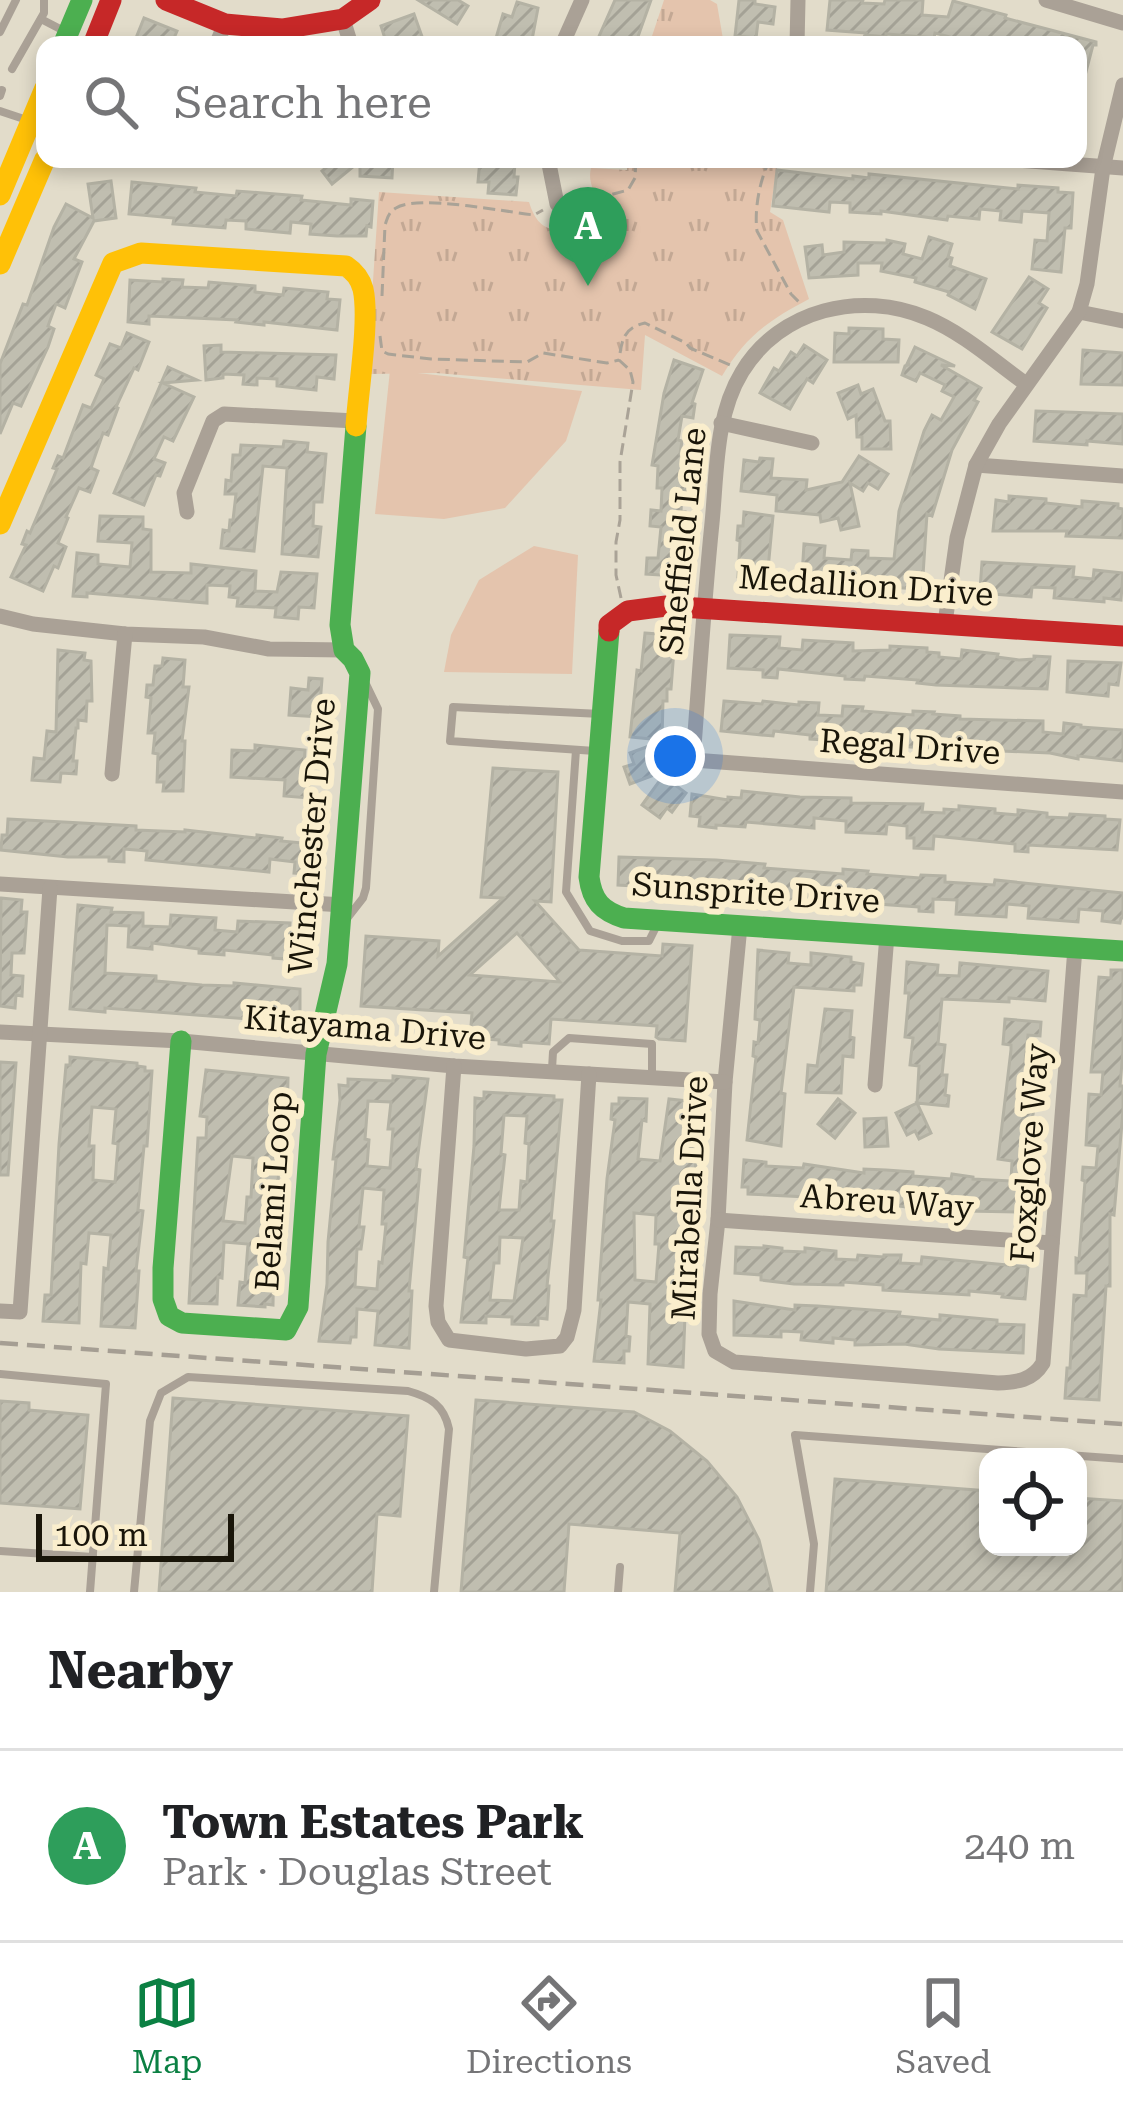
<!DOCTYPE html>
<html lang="en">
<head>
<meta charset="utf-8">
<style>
  :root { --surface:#fff; --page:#f6f6f6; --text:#202124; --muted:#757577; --line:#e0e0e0; --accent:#0b8043 }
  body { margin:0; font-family:"Roboto Serif",serif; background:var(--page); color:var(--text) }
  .controls { position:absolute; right:36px; bottom:36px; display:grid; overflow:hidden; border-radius:24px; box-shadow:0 6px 18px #0003 }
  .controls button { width:108px; height:108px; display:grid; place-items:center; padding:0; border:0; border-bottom:3px solid var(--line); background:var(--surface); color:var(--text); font:60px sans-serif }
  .scale { position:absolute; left:36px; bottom:30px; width:198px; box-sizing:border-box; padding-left:12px; border:6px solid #191509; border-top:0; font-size:33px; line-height:42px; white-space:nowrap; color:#191509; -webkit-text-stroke:9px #faeecd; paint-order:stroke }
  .you { position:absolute; left:675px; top:756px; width:42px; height:42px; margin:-30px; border:9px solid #fff; border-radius:50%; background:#1a73e8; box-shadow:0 0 0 18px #1a73e833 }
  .badge { display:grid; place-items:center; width:78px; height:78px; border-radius:50%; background:var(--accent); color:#fff; font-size:39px; font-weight:700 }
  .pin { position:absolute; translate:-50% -99px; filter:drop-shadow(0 3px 6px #0008) }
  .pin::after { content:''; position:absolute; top:63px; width:42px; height:36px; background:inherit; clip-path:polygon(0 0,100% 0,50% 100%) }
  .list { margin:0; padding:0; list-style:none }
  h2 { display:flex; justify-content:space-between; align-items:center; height:156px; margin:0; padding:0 48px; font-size:51px }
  h2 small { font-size:39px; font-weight:400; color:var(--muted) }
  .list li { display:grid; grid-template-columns:78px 1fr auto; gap:36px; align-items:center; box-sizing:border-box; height:192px; padding:0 48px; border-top:3px solid var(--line) }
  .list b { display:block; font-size:45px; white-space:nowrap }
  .list p { margin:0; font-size:39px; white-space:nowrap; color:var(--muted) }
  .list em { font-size:39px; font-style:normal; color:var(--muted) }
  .icon { flex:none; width:66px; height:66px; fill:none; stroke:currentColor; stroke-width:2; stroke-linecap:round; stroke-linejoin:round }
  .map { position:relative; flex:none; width:1123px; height:1592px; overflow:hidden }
  .search { position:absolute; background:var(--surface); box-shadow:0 6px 18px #0003; left:36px; right:36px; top:36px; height:132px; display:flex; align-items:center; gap:30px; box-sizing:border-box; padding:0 42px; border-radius:24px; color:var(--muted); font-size:45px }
  .sheet { height:348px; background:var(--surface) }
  nav { display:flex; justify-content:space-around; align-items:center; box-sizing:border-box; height:168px; border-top:3px solid var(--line); background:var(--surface); font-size:33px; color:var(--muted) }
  nav a { display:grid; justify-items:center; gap:6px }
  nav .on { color:var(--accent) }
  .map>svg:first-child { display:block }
</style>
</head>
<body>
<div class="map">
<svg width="1123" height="1592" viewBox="0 0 1123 1592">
  <defs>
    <pattern id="park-tufts" width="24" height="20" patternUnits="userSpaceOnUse" patternTransform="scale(3)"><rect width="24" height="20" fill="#e4c4ad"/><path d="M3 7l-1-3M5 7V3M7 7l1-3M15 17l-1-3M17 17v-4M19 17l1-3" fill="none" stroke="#c3a894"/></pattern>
    <pattern id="building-hatch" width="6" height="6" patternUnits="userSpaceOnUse" patternTransform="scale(3)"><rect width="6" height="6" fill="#c0beb0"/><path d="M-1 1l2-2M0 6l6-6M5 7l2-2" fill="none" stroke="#a4a296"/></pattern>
  </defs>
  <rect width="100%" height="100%" fill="#e2dcca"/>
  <g fill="#e4c4ad">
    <path d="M390 370 582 391 566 441 505 508 444 519 375 514Z"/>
    <path d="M534 546 578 555 572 674 444 672 451 635 479 580Z"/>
  </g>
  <g fill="url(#park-tufts)">
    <path d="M664 0H710L717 4 723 39 785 45H649Z"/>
    <path d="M628 159H786L777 167 770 212 783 220 809 299C769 320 745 337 722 376L645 335 641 390 436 373 370 374 368 355 379 192 529 202C535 221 543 231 564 230L571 239C586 229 596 216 594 197 593 185 588 181 591 168L627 170Z"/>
  </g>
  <g fill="url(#building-hatch)" stroke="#b4b2a4" stroke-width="3" fill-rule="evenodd">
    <path d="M418 0H458L468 6 457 24Z"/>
    <path d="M615 0H651L635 45 623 42 622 45H608L597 41Z"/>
    <path d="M739 0H755V4L775 7 773 24 758 22 756 38 735 36Z"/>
    <path d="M830 0H863L862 3 884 4 885 0H923L922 15 948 17 953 1 1006 15 1005 18 1096 42V45H1093L1081 91H1078V45H980L935 33 934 38 886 34V37L865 35 866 33 827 30Z"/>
    <path d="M517 2 538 8 531 45H494L503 14 512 17Z"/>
    <path d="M414 14 425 45H387L381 26Z"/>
    <path d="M144 18 177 31 171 45H152L136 38Z"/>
    <path d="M322 159H393L392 178 360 176V161L332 184 322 171 328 166Z"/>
    <path d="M480 159 515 162 514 177H518L516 195 488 193 489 182H478Z"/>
    <path d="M777 170 853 179V176L869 178V174L1018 189V185L1058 188V192L1073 193 1071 228H1065L1061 272 1032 269 1035 240 1047 241 1049 213 1022 211 1021 222 1000 220 1001 211 980 209 979 219 948 216 947 220 881 211V214L850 212V203L830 202 829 212 773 206Z"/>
    <path d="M111 181 116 218 94 221 74 259 82 262 65 308 56 304 48 326 54 329 48 347 21 406 13 403 0 434V364L23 304 27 305 54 227 66 204 93 218 88 184Z"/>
    <path d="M132 182 196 188 195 192 236 196 237 191 302 196 301 200 351 205V199L373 201 371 227 367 226 366 236H337L310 234 311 224 291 222 290 233 246 229V221L226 220 225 228 173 224 174 218 129 214Z"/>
    <path d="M929 237 952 244 948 257 952 258 950 266 986 279 975 309 948 295 949 292 915 282 916 278 881 271 882 263H858V275L809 278 805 247 822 245 823 255 844 252V242L887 243V240L905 244 903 254 922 259Z"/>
    <path d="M1029 277 1048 289 1039 303 1047 308 1022 349 992 332Z"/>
    <path d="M163 279 183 280 182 287 208 288 209 282 255 286V292L283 295 284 288 328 292 327 299 340 300 337 330 264 322V325L236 322 237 320 149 316V324L128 322 130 280 163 282Z"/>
    <path d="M849 328 883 329V339L899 340 898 362H834L835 333 849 334Z"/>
    <path d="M127 333 149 342 138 370 134 368 116 407 118 408 108 435 103 433 91 468 98 471 90 492 79 488 66 517 68 518 58 543 66 547 58 568 54 566 43 591 11 577 26 545 22 544 27 531 30 533 57 469 53 468 58 456 63 458 83 405 91 408 104 379 96 375 110 344 121 348Z"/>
    <path d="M221 345V352L336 355 334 379 317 377 316 390 277 386V379L257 378V385L243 384 244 375 223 374V378L206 380 204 346Z"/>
    <path d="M804 345 827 360 813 383 807 379 790 409 760 393 774 368 779 371 791 352 797 356Z"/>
    <path d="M915 347 955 366 941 365 981 388 974 400 978 402 952 450 932 516 927 514 923 575 919 574 918 589 888 587V578L866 577V581L851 580V584L815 582V576L802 575 804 544 825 546 824 558 851 560 852 550 868 551V558L894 559 899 511 924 431 932 415 941 420 954 397 942 391 945 385 920 373 916 381 902 375 905 366 910 364H907Z"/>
    <path d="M1083 350 1123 353V385L1081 384Z"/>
    <path d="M674 360 703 370 692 403 695 404 693 418 682 416 678 440 682 441 680 454H688L686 491 682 490 681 512H685L680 563H677L676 576 646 574 647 558H658L661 527 650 526 651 510 661 511 662 488H657L658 466 652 465 664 393Z"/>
    <path d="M168 367 197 380 163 383 194 397 173 441 164 437 154 459 165 463 160 476 156 475 144 505 114 493Z"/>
    <path d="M858 385 861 394 873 389 885 421H890L891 449H862V437H857L856 415 848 419 838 393Z"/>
    <path d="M1036 411 1123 414V444L1087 441V445L1034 441Z"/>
    <path d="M284 441 308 443 307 452 326 454 322 502H314L313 526 321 527 318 557 282 554 287 468 263 466 254 551 221 548 223 530 229 531 230 520H233L236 494H225L226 480 231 481 233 455H240L241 445 283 447Z"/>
    <path d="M859 456 888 474 878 489 868 483 863 491 850 483 859 526 841 530 838 518 821 522 820 515 776 511 777 495 741 491 744 460 759 462 760 458 773 459 771 478 807 480 806 490 842 482Z"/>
    <path d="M1009 496 1046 499V503L1082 507V501L1118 504V508L1123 509V538L1066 536 1067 531H993L996 500 1009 502Z"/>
    <path d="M744 512 773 516 767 580 738 577 740 541 737 540 738 526H743Z"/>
    <path d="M100 516 143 517V529L151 530V572L191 573V564L256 571 255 591 277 592 281 572 317 574 314 608 299 607 298 619 275 617 276 608 237 606 238 598 229 597 230 586 207 585V603L87 593V597L73 596 77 553 98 555V564L130 567 132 543 98 541Z"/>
    <path d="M982 562 1074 567 1073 577 1093 579 1094 570 1123 573 1121 600 1104 598V602L1054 598 1055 588 1032 587 1031 597 994 594V591L980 590Z"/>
    <path d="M645 633 671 635 670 650H674L671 689H667V701H663L662 740 630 737 637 670 641 671Z"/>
    <path d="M730 635 780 637 779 648 802 650 803 640 853 643V651L890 650V646L927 648V652L939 653V657L961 659 962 650 998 654 997 657 1019 660 1034 659V656L1050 657 1047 689 936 685 917 683 918 680 865 676 864 680 845 679V676L778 669 777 678 763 677V670L728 668Z"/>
    <path d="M58 650 85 653 84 660 91 661 92 701H87L86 721 78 720V728H76L73 761H77L76 774 61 773 60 782 32 780 34 758 44 759 47 731 56 732Z"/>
    <path d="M163 658 185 660 183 687H189L182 741H185L183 791H163L164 782H157L158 754 153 753 155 733H148L151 698 146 697 147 685H153L155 666H162Z"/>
    <path d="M1068 661 1121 663 1118 685 1109 684 1108 696 1067 692Z"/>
    <path d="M309 678 322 679 319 717 289 715 291 688 308 690Z"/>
    <path d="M724 701 762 704 763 701 799 705V702L819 703 818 715 842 716 843 706 863 707 862 711 913 715V711L934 712 933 714 960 716V719L1043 721V732L1063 734 1064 723 1081 725V727L1123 730V761L1078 756V759L1050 753 910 747 882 743 867 740 868 735 847 733V741L825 740 810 739V735L774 731 773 736 721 731Z"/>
    <path d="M255 745 305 750 303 784H309L308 798 284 796 285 780 231 777 232 750 255 751Z"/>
    <path d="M652 745 662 772 630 784 624 767 634 764 630 753Z"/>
    <path d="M493 768 558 772 551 902 535 901 579 950 662 956 663 944 692 946 685 1041 659 1039 656 1037 657 1026 551 1019 549 1044 521 1042V1046L499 1044V1040L470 1038 472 1013 361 1006 366 936 439 941 438 956 503 898 481 897ZM517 933 560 982 470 975Z"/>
    <path d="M663 776 686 793 672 812 667 808 660 818 642 805Z"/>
    <path d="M742 791 800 797 851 798V803L923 804 922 812 944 813V809L959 810V806L995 809V813L1018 815V810L1047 813V817L1069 818 1070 814 1105 816V819L1120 820 1117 850 1028 845V852L1015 851V844L934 836 933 849 914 848V838H907V826L887 824 886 834 846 832V821L814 818V828L746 822 745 827 716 825V828L699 826 700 817 690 816 692 794 728 800V797L741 798Z"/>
    <path d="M8 819 136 826V830L185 832V830L257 838V835L282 838 281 841 324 845 322 875 294 873 295 862 270 859 269 872 146 860 147 851 124 849V862L109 861V857H68L1 850 2 835H7Z"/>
    <path d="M619 857 716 860 765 864 764 868 843 874V869L868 871 867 874 920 878 921 875 945 876V882L994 885 995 880 1123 893V918H1121L1120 923 1102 921 1103 911 1079 909 1078 922 1028 918 1029 906 1007 904 1006 917 956 914 957 900 933 899V912L919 911V907L878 904V896L855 894 854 906 805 900 732 897 733 884 704 883V895L653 889 654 887 618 885Z"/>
    <path d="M1 898 22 900 21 912H27L24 953H12L11 975 23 976 22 996 16 995 15 1008 0 1006Z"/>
    <path d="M78 905 112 908 111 912 143 913V926L170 927 171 915 216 918 215 930 237 932 238 921 290 923 289 936 305 937 304 952 298 951 297 960 273 958V955L224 950V955L199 953V949L152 943V949L128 947 129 926 107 925 105 973 156 976V981L202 985 234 986V983L300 989V1015L287 1014V1019L261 1018V1020L105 1008V1012L70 1009Z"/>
    <path d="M758 950 789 953 788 963 811 965V953L851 957V962L863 964 861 985H854V991L794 987 781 1093 785 1094 781 1146 747 1140 756 1057 753 1056 754 1042 758 1043 760 1020 755 1019Z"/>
    <path d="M907 962 938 965 937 975 959 976 960 963 1048 971 1045 1001 1009 998V1002L942 999 938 1044 945 1045 942 1075H947L945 1095 949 1096 948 1106 917 1103 931 1133 919 1139 915 1131 907 1135 896 1113 917 1103 919 1066 910 1065 913 1038 905 1037 909 993H905Z"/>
    <path d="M1111 970H1123V1051L1120 1086H1123V1111L1114 1215 1110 1214V1286H1106L1099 1400 1065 1398 1067 1368H1070L1074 1295 1086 1296 1087 1273H1076V1258L1079 1259 1085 1181 1082 1180 1083 1167 1096 1168 1098 1146 1086 1145 1089 1094 1101 1095 1103 1072H1091L1099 977 1111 978Z"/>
    <path d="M825 1009 852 1011 850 1037 854 1038 853 1057 843 1056 841 1093 806 1092 808 1065 817 1066Z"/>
    <path d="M1005 1019 1041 1022 1040 1036 1028 1035 1025 1061 1041 1062 1032 1121 1024 1120 1022 1147 1033 1148 1031 1208 1019 1207V1212L965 1211 948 1210 949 1206 908 1203 907 1207 824 1196 823 1200 806 1199 807 1197 748 1194V1187H742L744 1160 766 1162V1166L803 1168 804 1164 864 1173V1169L886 1170 913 1172V1176L951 1179 952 1174 973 1177V1179L1011 1181 1012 1161 998 1159 1011 1050V1045L1003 1044Z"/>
    <path d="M70 1057 137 1063V1066L145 1067V1071H152L147 1146H144L138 1210 143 1211 136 1271H139L135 1328 101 1326 104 1268 108 1269 111 1235 89 1233 86 1264 81 1263 79 1323 43 1321 45 1295H51L59 1144 66 1065H70ZM92 1107 116 1109 113 1143 118 1144 115 1182 93 1180 94 1146H89Z"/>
    <path d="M0 1062 16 1063 8 1175H0Z"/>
    <path d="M206 1070 288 1078 287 1123 279 1122 276 1144 285 1145 283 1161 279 1160 278 1187H273L272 1207H281L274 1247 273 1305 265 1304V1307L238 1305 240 1282 245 1283 248 1244 224 1242 222 1278 218 1277 217 1304 189 1303 198 1138H206L207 1117 200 1116ZM232 1156 253 1158 251 1197H247L245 1223 223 1221Z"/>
    <path d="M393 1076 428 1079 416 1169 420 1170 409 1291H412L409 1348 375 1345 378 1311 357 1309 356 1337H351L350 1343 319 1341 327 1284 328 1242 336 1159H333L340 1100 339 1085 348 1086V1079L393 1081ZM368 1101 391 1102 388 1129H393L390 1168 367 1166 369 1140 365 1139ZM363 1188 384 1190 382 1224H386L382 1263 379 1262 377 1289 355 1287 357 1249H361L364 1227H359Z"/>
    <path d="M484 1092 554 1096V1100H562L551 1221H554L547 1286H549L547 1319 538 1318V1325L512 1324V1317L486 1316V1323L461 1322 468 1258 464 1257 474 1146 475 1098 484 1099ZM504 1115 527 1116 525 1143 529 1144 527 1182 521 1181 519 1210H499L505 1155 501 1154ZM500 1237 523 1238 514 1301 490 1300 494 1263H499Z"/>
    <path d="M619 1098 647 1099 646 1121 642 1120 638 1159 660 1161 669 1099 698 1102 692 1159 696 1160 694 1186 692 1209 689 1208 682 1290H686L683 1367 648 1364 650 1304 628 1302 626 1336 630 1337 629 1351H624V1363L594 1361 601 1300H598L607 1179 615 1120 611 1119 612 1104H619ZM634 1213 656 1215 655 1244H659L656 1282 635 1280Z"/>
    <path d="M838 1099 855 1113 835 1138 818 1124Z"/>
    <path d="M886 1118 888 1146 865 1147 864 1119Z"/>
    <path d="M764 1246 782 1248V1251L805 1252V1248L836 1251V1259L857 1260 858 1255 884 1257V1255H901L900 1263 921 1264 922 1257 1028 1267 1025 1299 1002 1297 1003 1294 969 1291V1295L883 1290V1285L843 1282V1285L794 1284 761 1280V1275L735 1273 736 1247 764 1248Z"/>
    <path d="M734 1301 795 1310V1305L818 1306 900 1312 899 1316 940 1320V1315L997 1320V1324L1024 1325 1023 1353 939 1349 904 1344 855 1345V1340L833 1338V1343L801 1340 802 1332 781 1331V1337L734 1335Z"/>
    <path d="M173 1398 408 1416 400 1516 377 1514 372 1592H159Z"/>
    <path d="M476 1400 634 1412 670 1431 707 1461 737 1497 759 1540 772 1592H675L680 1533 569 1524 564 1592H461Z"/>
    <path d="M0 1401 29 1403V1410L88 1415 80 1509 0 1503Z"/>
    <path d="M835 1479 988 1491V1547H1078V1498L1123 1501V1592H826Z"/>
  </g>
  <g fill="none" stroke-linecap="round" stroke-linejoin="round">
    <g stroke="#aaa397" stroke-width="3" stroke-dasharray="12 6" stroke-linecap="butt">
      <path d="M770 159C760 179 754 209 757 231L791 294 801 304"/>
      <path d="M595 199 628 190 635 178 636 159"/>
      <path d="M382 296 385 225C388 217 388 213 396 208 417 194 506 212 534 215L543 210"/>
      <path d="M380 336 382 351 388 354 431 359 527 362 543 353 607 363 619 360"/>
      <path d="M621 598 616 575V542L620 520V462L633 382 630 370 619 360C622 340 623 328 645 323L686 343 690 348 730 365"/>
    </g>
    <g stroke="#aaa196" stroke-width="8">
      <path d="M41 19 66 32"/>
      <path d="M0 32 16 0"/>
      <path d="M12 69 44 13V0"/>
      <path d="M0 96 2 90"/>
      <path d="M0 111 30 121"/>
      <path d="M576 750 566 892 590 931 622 941H649L658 923"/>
      <path d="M595 751 450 741 453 707 601 714"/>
      <path d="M345 921 363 898 366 888 378 709 365 682"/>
      <path d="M552 1069 553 1052 569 1038 652 1044V1076"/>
      <path d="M0 1374 106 1384 90 1592"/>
      <path d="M0 1551 93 1557"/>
      <path d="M134 1592 150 1421 161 1393 188 1377 408 1391C430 1397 444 1405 449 1429L434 1592"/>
      <path d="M618 1592 620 1567"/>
      <path d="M810 1592 814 1544 795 1435 1123 1459"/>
    </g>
    <g stroke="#aaa196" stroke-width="15">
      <path d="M1046 0 1123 23"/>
      <path d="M343 19 351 45"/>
      <path d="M216 45 225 24"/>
      <path d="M562 45 582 0"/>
      <path d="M797 45 798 0"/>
      <path d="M548 159 557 204"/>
      <path d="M1002 159 1123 168"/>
      <path d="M1079 312 1123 321"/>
      <path d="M1026 384C994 361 963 333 927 318 861 290 780 309 742 372 715 416 717 473 712 523 704 602 699 681 693 760L1123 792"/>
      <path d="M721 423 812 443"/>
      <path d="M976 465 1123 476"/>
      <path d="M187 512 184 493 213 421 224 414 355 421"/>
      <path d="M0 616 33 624 125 634 204 637 269 649 344 650"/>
      <path d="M945 623 957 538 976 465 999 424 1079 312 1087 284 1103 168 1123 85"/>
      <path d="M112 774 125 634"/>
      <path d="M0 884 343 905"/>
      <path d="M740 926 725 1082 718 1220 710 1294 709 1334 715 1351 734 1362 998 1383C1017 1382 1032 1381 1043 1363L1075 948"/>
      <path d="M0 1032 181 1041 454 1066 725 1082"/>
      <path d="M454 1066 436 1306 438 1322 449 1340 526 1349 560 1346 567 1337 574 1310 589 1074"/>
      <path d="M875 1085 887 935"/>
      <path d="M718 1220 1052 1243"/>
      <path d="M0 1311 20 1312 50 888"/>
    </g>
    <g stroke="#4caf50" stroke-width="21">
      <path d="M63 45 82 0"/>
      <path d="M609 631 589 877C592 901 602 911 624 918L1123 951"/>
      <path d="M181 1041 163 1268V1299L169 1316 182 1323 286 1330 298 1307 316 1054 337 964 360 673 353 659 344 650 340 625 356 426"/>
    </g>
    <g stroke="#ffc107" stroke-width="21">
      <path d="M0 195 45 88"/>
      <path d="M0 264 45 159"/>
      <path d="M0 524 113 263 141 253 346 266C355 272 360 278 363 289 370 320 358 391 356 426"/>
    </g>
    <g stroke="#c62828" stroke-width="21">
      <path d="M166 0 225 24 282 29 343 19 370 0"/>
      <path d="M93 45 111 0"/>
      <path d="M609 631V625L628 611 666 606 1123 636"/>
    </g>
    <path stroke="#a59e93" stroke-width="4.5" stroke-dasharray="18 9" stroke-linecap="butt" d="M0 1343 1123 1424"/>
  </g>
  <g text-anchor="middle" stroke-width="12" stroke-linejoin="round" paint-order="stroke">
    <g font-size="33" fill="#191509" stroke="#faeecd">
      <text transform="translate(682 541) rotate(-84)" y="12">Sheffield Lane</text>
      <text transform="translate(866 585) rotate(4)" y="12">Medallion Drive</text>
      <text transform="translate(910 746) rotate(4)" y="12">Regal Drive</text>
      <text transform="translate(311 836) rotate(-85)" y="12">Winchester Drive</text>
      <text transform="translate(756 892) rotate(4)" y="12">Sunsprite Drive</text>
      <text transform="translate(365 1027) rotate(5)" y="12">Kitayama Drive</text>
      <text transform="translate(1029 1153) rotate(-86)" y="12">Foxglove Way</text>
      <text transform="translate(273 1191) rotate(-86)" y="12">Belami Loop</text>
      <text transform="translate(689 1198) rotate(-87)" y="12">Mirabella Drive</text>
      <text transform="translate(887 1201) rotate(4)" y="12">Abreu Way</text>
    </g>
  </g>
</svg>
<div class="controls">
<button><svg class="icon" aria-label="locate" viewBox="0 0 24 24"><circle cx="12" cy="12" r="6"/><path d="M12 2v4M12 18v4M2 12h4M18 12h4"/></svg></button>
</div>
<div class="scale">100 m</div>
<div class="you"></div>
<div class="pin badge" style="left:588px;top:286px;background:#2e9e5b">A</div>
<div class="search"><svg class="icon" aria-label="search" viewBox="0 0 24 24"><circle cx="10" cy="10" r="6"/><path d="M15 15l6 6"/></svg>Search here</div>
</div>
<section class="sheet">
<h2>Nearby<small></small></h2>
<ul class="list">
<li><span class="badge" style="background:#2e9e5b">A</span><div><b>Town Estates Park</b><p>Park · Douglas Street</p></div><em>240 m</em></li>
</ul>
</section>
<nav>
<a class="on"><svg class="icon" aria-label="map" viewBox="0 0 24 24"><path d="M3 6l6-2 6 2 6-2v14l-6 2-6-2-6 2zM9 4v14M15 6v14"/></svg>Map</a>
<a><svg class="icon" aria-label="directions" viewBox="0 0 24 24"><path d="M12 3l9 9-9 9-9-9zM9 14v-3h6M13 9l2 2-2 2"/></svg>Directions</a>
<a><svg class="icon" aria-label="saved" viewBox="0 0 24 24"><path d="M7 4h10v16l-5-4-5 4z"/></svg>Saved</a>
</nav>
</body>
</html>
